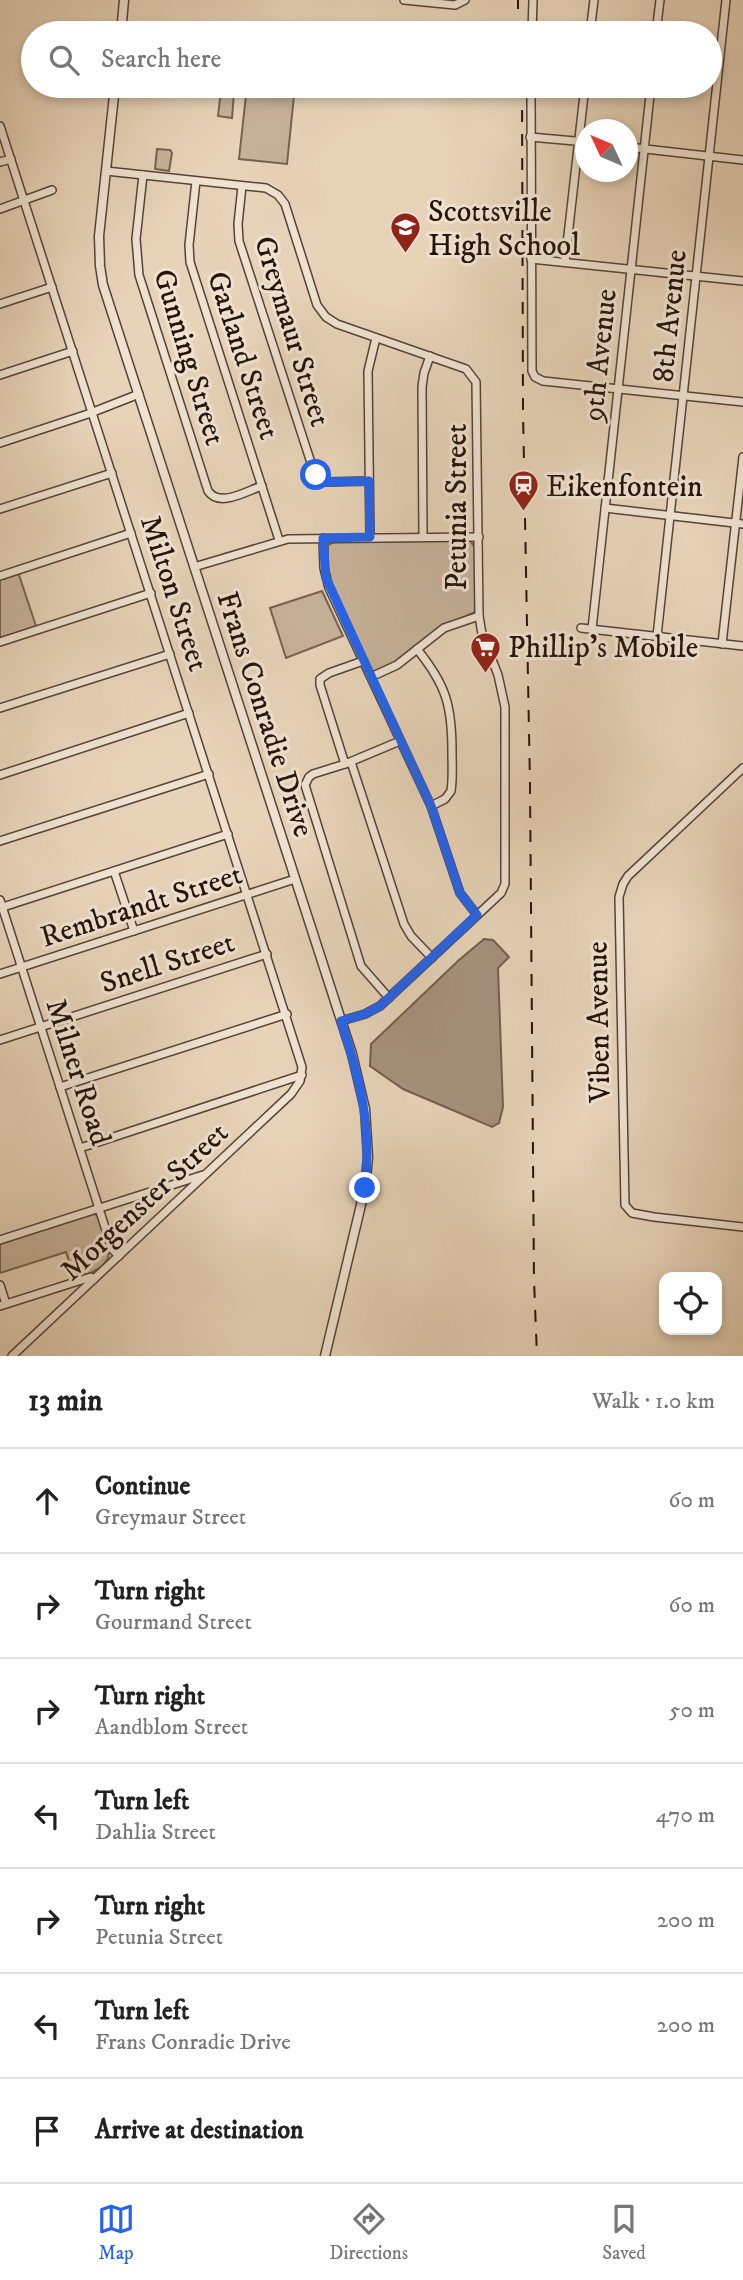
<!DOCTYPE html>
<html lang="en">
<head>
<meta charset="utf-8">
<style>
  :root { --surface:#fff; --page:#f6f6f6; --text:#222; --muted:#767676; --line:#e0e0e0; --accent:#2563eb }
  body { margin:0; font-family:"IM FELL DW Pica",serif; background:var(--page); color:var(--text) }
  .controls { position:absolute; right:21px; bottom:21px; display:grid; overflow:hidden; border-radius:14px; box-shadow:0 4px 10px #0003 }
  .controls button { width:63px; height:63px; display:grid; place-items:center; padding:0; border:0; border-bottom:2px solid var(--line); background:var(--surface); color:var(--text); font:35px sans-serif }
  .compass { position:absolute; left:575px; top:119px; width:63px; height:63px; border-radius:50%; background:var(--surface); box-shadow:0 4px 10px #0003; rotate:314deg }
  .stop { position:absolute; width:21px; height:21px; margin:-16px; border:5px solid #2563eb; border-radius:50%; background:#fff }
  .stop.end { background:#2563eb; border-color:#fff; box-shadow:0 2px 7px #0008 }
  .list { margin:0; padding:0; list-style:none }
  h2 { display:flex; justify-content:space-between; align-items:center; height:91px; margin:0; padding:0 28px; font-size:30px }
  h2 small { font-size:23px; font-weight:400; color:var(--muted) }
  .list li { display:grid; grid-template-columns:46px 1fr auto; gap:21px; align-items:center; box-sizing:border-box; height:105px; padding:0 28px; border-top:2px solid var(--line) }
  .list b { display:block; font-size:26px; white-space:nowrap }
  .list p { margin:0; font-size:23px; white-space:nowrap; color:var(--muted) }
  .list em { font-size:23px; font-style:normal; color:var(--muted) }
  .icon { flex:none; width:38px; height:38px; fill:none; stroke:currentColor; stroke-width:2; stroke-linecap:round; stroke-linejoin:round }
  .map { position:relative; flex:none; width:743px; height:1356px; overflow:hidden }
  .search { position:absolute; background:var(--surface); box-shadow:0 4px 10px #0003; left:21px; right:21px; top:21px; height:77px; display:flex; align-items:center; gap:18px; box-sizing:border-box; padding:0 24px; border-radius:38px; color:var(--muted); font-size:26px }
  .sheet { height:826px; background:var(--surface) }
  nav { display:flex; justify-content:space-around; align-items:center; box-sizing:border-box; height:98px; border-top:2px solid var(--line); background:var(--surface); font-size:19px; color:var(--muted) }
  nav a { display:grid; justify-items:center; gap:4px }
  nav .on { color:var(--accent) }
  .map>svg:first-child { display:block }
</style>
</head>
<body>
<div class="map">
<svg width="743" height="1356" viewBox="0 0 743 1356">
  <rect width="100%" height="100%" fill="#e7d3b8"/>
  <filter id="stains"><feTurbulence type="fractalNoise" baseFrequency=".00286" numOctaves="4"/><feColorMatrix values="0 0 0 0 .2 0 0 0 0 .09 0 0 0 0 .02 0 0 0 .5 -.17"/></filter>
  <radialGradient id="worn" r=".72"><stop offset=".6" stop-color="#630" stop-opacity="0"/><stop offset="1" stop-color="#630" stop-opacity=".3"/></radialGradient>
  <g fill="#c6b29a" stroke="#766252" stroke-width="2">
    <path d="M247 86H295L287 164 239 159Z"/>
    <path d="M221 90 234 92 232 118 218 116Z"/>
    <path d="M157 149 170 150 172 153 169 171 155 169Z"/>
    <path d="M470 540 475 548V612L437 629 388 667 377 672 372 671 331 584 328 572V545L336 541Z"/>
    <path d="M18 572 36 626 0 638V578Z"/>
    <path d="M322 591 343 636 286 658 270 608Z"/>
    <path d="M93 1213 99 1217C112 1256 119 1264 74 1279L66 1252 0 1273V1243Z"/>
  </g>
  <path fill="#a5927d" stroke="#725f4f" stroke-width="2" d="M484 939 493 940 509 957 498 968 503 1107 499 1123 492 1127 403 1089 370 1066 371 1044 459 960Z"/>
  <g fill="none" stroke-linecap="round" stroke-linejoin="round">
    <defs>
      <g id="minor">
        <path d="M404 0 455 5 465 0"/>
        <path d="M532 33 533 0"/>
        <path d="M590 33 594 0"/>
        <path d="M656 33 660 0"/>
        <path d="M531 86 532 371 535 377 543 381 743 402"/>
        <path d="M0 126 302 1067 300 1081 291 1094 12 1356"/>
        <path d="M530 137 586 142"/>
        <path d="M628 147 743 160"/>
        <path d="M0 162 11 159"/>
        <path d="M106 171 266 188 278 195 285 204 317 305 326 317 337 324 466 369 476 382 479 616 482 634 498 675 505 707V884L501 893 380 1006 365 1014 341 1021"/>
        <path d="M143 175 136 239 139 275 208 491C220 508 246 491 262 486"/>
        <path d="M196 181 189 245 190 262 279 540"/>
        <path d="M242 186 238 224 239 241 314 472 320 479 326 482 369 481"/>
        <path d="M0 209 52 190"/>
        <path d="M531 259 743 281"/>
        <path d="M565 262 585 86"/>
        <path d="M0 304 52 287"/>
        <path d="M0 375 73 351"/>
        <path d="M0 443 88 414 139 394"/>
        <path d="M605 508 743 524"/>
        <path d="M0 509 112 473"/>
        <path d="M370 537 368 371 376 338"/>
        <path d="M423 537 422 387 424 373 430 356"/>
        <path d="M323 538 324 568 329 588 431 806 460 893 477 915"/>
        <path d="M194 567 288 539 479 537"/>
        <path d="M0 576 131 533"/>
        <path d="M581 628 743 646"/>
        <path d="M592 629 651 86"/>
        <path d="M657 636 726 0"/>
        <path d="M0 642 151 593"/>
        <path d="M722 644 743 457"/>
        <path d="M417 649C446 685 452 705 452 752 452 764 453 778 451 791L445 799 431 806"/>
        <path d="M371 677 397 665 444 628 479 616"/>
        <path d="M0 708 170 654"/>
        <path d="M351 762 404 924 411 936 432 958"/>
        <path d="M345 764 320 685V679L329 673 363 661"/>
        <path d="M743 768 628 876 623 884 619 897 625 1205 632 1213 654 1217 743 1227"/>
        <path d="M0 775 189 713"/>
        <path d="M0 841 209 774"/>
        <path d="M114 871 134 931"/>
        <path d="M0 900 112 1249 119 1256"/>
        <path d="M0 908 228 834"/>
        <path d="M0 974 295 879"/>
        <path d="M389 998 361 966 305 785 309 777 313 774 345 764 400 741"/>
        <path d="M0 1040 267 954"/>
        <path d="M60 1087 287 1014"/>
        <path d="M80 1148 302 1075"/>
        <path d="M0 1240 203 1175"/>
        <path d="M0 1285 6 1304"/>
        <path d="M0 1306 91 1277 93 1280"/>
      </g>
      <g id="tertiary">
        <path d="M121 33 124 0"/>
        <path d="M115 86 99 236 100 266 103 285 352 1054 365 1109 368 1157 365 1188 325 1356"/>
      </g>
    </defs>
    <use href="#minor" stroke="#564336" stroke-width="10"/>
    <use href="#tertiary" stroke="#564336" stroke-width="11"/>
    <use href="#minor" stroke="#efe2d1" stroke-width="7"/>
    <use href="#tertiary" stroke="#efe2d1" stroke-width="8"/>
    <g stroke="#25130a" stroke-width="2" stroke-dasharray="12 12" stroke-linecap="butt">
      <path d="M518 33V0"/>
      <path d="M522 86 523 411 530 785 534 1280 537 1356"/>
    </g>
  </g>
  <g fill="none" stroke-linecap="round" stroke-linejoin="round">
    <path stroke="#2563eb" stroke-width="9" d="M316 475 326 482 369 481 370 537 323 538 326 578 431 806 460 893 477 915 380 1006 365 1014 341 1021C360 1079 372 1126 365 1188"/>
  </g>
  <defs>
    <symbol id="school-pin" viewBox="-11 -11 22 30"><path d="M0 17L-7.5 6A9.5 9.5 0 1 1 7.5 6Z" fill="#8f2418" stroke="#efe2d1"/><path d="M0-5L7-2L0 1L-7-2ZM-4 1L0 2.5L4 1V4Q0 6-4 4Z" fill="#fff"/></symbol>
    <symbol id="station-pin" viewBox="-11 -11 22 30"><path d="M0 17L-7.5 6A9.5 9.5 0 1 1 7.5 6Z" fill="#8f2418" stroke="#efe2d1"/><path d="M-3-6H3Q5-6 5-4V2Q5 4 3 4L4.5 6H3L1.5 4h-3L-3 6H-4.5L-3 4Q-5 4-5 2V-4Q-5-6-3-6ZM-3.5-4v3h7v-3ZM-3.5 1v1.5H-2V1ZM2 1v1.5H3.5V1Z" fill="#fff"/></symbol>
    <symbol id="supermarket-pin" viewBox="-11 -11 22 30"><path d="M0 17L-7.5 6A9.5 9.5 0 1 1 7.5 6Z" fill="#8f2418" stroke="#efe2d1"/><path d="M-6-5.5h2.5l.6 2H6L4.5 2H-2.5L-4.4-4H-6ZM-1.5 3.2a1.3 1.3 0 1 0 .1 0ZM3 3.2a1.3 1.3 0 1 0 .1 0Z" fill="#fff"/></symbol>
  </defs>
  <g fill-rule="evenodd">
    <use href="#school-pin" x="388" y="210" width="35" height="47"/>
    <use href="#station-pin" x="506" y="468" width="35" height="47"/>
    <use href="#supermarket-pin" x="468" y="630" width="35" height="47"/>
  </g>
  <g text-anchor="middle" stroke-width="6" stroke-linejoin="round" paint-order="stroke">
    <g font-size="30" fill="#25130a" stroke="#efe2d1" text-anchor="start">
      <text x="428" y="221">Scottsville<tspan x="428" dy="34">High School</tspan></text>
      <text x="546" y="496">Eikenfontein</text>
      <text x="508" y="657">Phillip's Mobile</text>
    </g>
    <g font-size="30" fill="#25130a" stroke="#efe2d1">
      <text transform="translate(669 316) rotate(-84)" y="10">8th Avenue</text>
      <text transform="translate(293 331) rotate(73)" y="10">Greymaur Street</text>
      <text transform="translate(244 355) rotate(72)" y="10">Garland Street</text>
      <text transform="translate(599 355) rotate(-84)" y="10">9th Avenue</text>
      <text transform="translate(190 357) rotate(73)" y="10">Gunning Street</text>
      <text transform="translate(456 507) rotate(-90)" y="10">Petunia Street</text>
      <text transform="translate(175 593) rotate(72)" y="10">Milton Street</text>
      <text transform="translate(266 714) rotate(72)" y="10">Frans Conradie Drive</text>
      <text transform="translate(141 905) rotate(-18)" y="10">Rembrandt Street</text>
      <text transform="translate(167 962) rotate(-18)" y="10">Snell Street</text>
      <text transform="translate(598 1022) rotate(-91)" y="10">Viben Avenue</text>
      <text transform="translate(79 1072) rotate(72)" y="10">Milner Road</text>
      <text transform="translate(144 1201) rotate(-43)" y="10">Morgenster Street</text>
    </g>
  </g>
  <rect width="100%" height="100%" filter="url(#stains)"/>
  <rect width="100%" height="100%" fill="url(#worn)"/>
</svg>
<div class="controls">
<button><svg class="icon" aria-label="locate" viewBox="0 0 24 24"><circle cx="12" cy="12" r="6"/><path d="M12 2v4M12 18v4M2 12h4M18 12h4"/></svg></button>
</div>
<svg class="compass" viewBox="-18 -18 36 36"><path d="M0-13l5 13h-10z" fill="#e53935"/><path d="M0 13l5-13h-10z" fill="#767676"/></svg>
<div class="stop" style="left:316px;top:475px"></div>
<div class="stop end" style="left:365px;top:1188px"></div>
<div class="search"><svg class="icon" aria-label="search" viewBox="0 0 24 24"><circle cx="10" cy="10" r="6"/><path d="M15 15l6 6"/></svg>Search here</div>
</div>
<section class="sheet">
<h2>13 min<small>Walk · 1.0 km</small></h2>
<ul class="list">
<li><svg class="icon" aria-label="ahead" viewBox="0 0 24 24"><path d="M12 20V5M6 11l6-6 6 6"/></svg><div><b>Continue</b><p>Greymaur Street</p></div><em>60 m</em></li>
<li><svg class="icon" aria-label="right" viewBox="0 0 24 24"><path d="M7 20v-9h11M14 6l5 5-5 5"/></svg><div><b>Turn right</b><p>Gourmand Street</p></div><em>60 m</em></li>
<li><svg class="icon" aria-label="right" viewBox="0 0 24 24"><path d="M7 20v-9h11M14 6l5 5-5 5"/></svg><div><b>Turn right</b><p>Aandblom Street</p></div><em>50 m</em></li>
<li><svg class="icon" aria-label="left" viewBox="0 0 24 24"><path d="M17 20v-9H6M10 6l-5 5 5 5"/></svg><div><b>Turn left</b><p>Dahlia Street</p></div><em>470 m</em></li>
<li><svg class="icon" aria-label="right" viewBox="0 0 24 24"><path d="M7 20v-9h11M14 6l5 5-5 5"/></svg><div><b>Turn right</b><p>Petunia Street</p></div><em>200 m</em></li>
<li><svg class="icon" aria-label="left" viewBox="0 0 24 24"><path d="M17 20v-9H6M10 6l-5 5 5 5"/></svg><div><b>Turn left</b><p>Frans Conradie Drive</p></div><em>200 m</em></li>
<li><svg class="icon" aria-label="arrive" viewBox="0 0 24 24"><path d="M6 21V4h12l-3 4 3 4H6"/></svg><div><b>Arrive at destination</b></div></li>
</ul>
</section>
<nav>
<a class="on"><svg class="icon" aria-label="map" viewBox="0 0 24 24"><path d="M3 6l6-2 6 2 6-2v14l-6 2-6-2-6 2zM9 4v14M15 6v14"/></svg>Map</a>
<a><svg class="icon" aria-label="directions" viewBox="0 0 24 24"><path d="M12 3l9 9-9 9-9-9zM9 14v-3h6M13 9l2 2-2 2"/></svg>Directions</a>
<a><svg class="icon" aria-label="saved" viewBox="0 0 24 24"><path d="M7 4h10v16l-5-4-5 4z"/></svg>Saved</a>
</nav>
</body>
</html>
